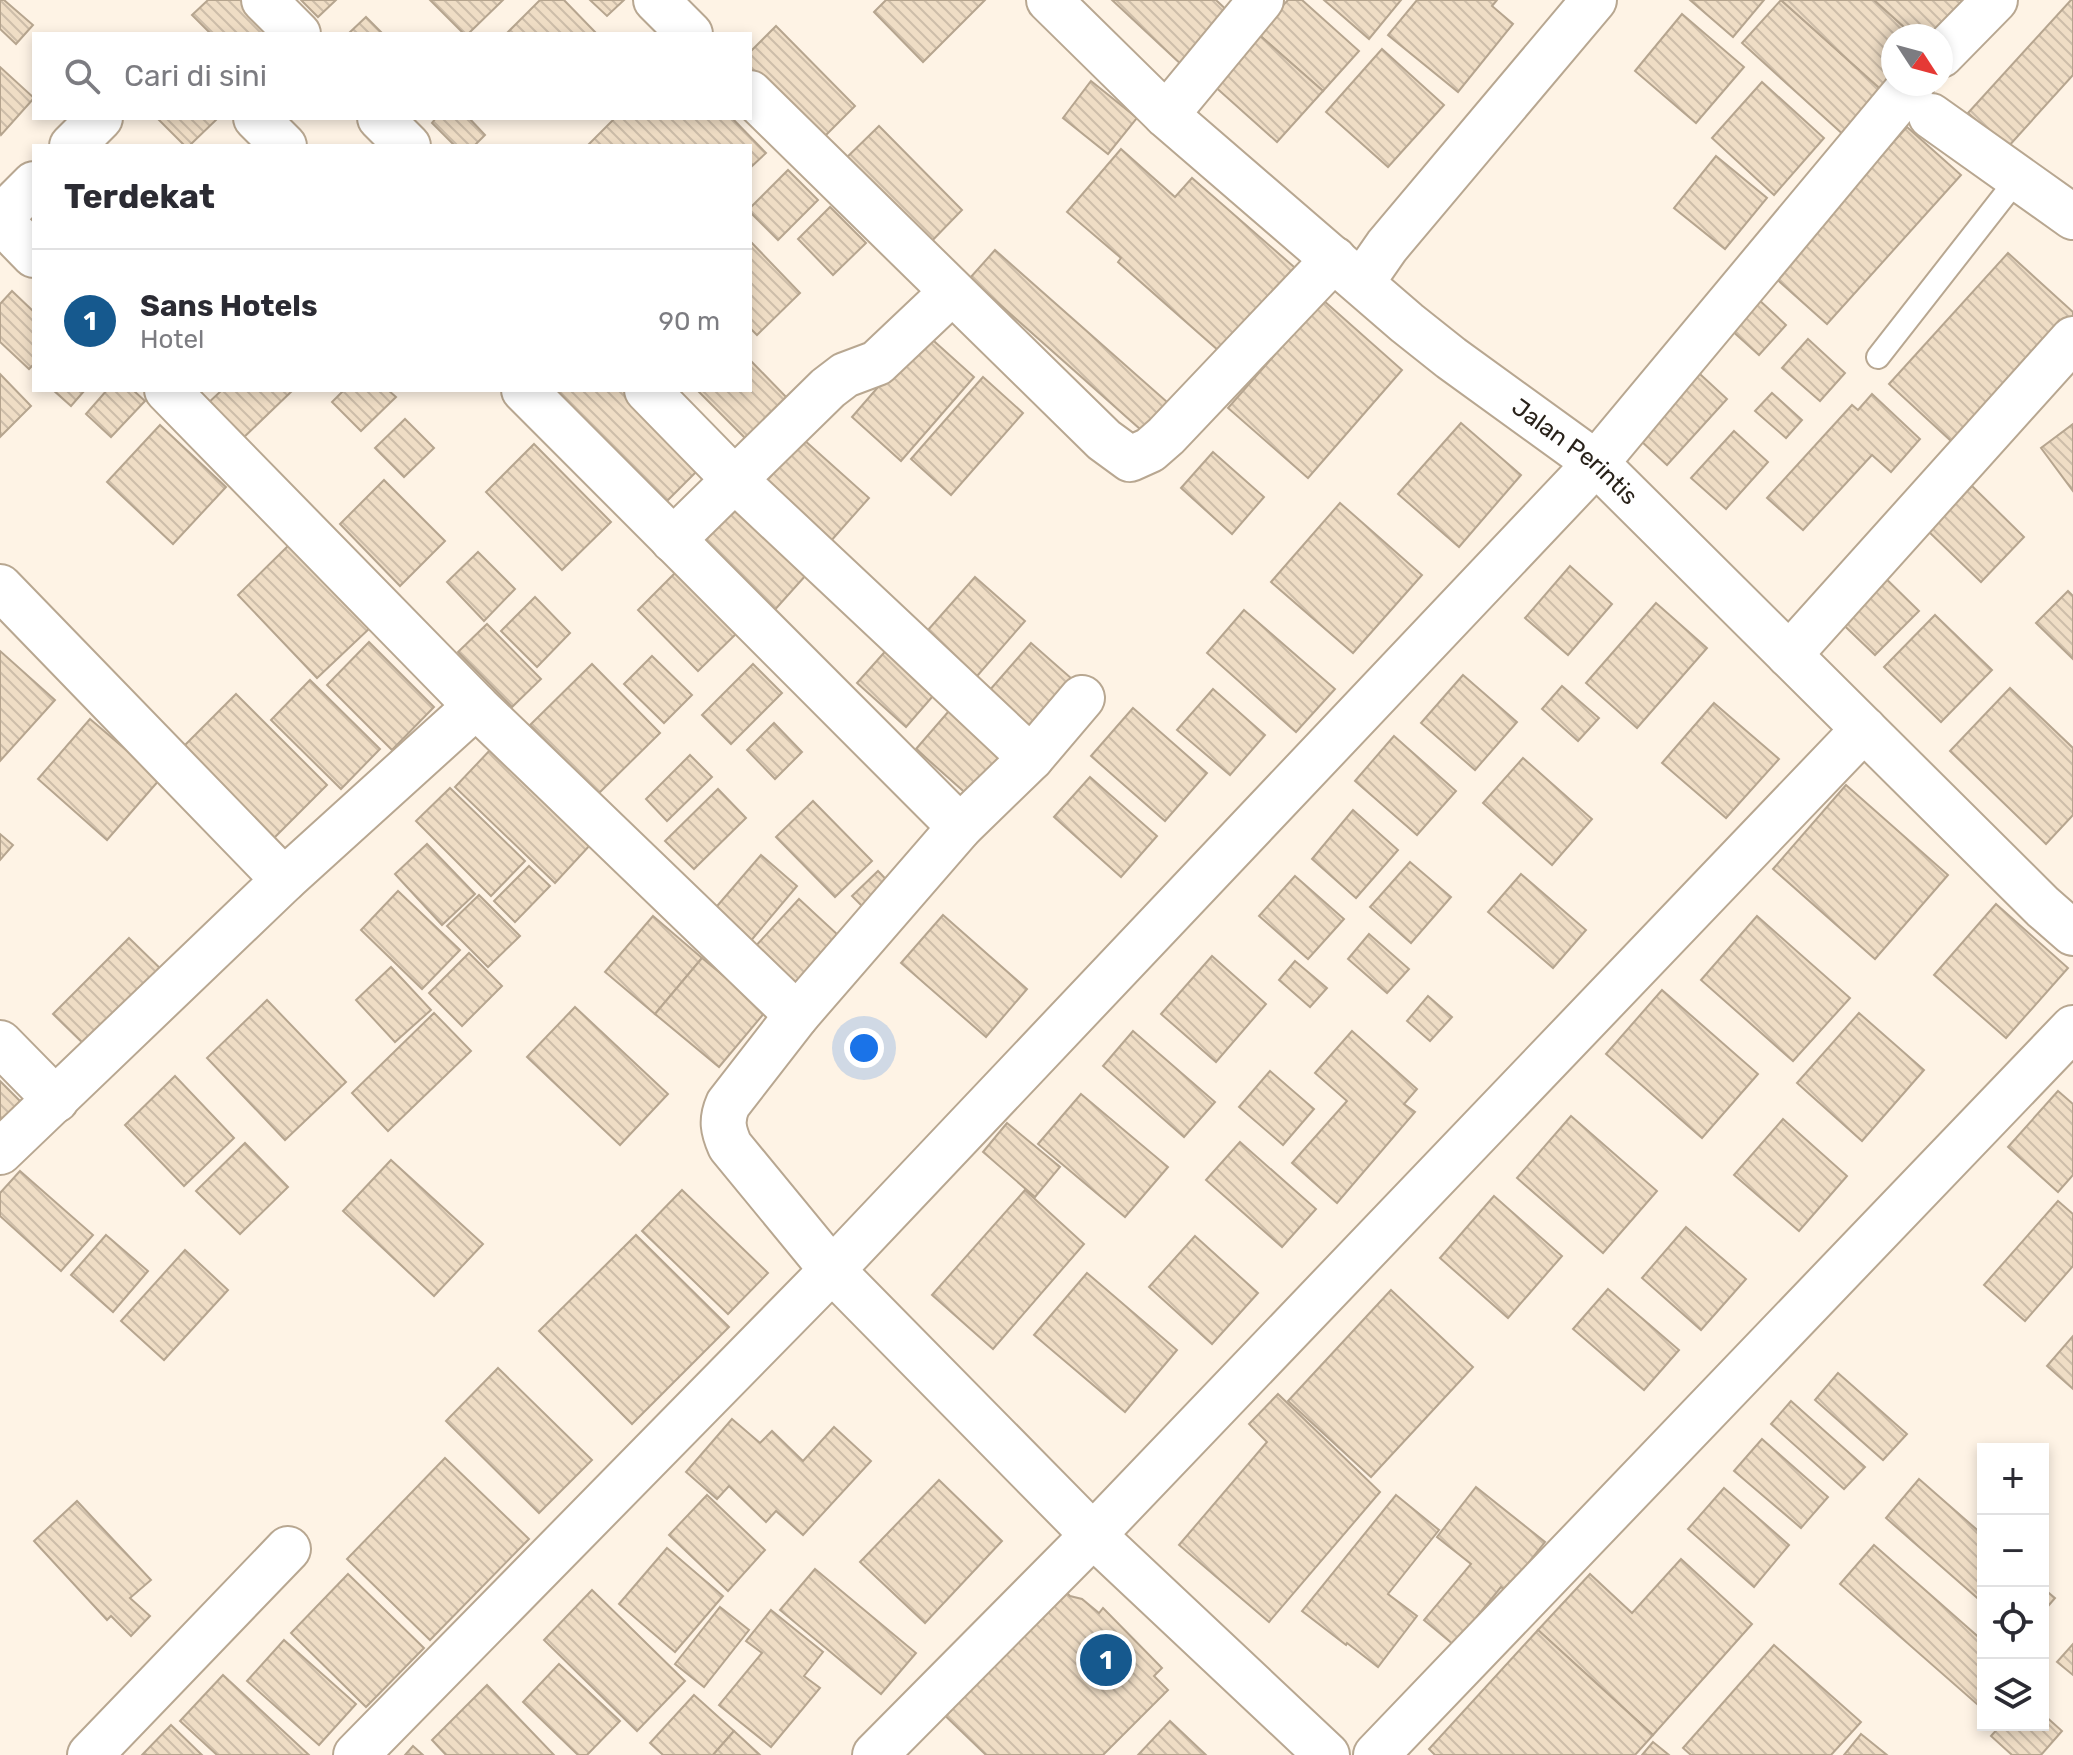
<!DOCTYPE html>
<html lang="id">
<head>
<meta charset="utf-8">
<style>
  :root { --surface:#fff; --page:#f2f2f3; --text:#2b2b33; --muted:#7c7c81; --line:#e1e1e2; --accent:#16598e }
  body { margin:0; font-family:Rubik,sans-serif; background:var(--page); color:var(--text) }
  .controls { position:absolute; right:24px; bottom:24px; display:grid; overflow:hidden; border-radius:0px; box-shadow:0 4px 12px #0003 }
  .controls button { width:72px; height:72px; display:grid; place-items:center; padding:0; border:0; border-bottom:2px solid var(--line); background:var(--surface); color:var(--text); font:40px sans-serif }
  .compass { position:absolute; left:1881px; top:24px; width:72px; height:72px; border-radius:50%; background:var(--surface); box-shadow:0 4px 12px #0003; rotate:126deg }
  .you { position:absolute; left:864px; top:1048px; width:28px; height:28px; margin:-20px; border:6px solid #fff; border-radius:50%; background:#1a73e8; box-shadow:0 0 0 12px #1a73e833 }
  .badge { display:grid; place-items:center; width:52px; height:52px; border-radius:50%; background:var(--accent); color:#fff; font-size:26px; font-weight:700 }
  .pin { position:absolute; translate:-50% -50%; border:4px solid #fff; box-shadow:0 2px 8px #0006 }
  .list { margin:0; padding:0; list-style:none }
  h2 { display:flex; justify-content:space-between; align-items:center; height:104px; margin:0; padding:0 32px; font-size:34px }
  h2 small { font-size:26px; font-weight:400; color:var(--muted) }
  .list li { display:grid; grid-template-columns:52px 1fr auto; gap:24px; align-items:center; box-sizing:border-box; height:144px; padding:0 32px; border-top:2px solid var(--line) }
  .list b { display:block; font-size:30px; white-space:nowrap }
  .list p { margin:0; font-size:26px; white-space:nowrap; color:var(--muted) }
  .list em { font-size:26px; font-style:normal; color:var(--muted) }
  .icon { flex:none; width:44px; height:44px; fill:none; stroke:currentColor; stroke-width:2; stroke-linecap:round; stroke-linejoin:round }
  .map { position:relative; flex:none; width:2073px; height:1755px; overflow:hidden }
  .search { position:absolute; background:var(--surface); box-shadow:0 4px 12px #0003; left:32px; top:32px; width:720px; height:88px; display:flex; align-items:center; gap:20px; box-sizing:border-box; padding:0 28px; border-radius:0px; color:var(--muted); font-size:30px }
  .panel { position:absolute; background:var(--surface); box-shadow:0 4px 12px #0003; left:32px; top:144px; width:720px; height:248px; border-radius:0px }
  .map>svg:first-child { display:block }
</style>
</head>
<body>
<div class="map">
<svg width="2073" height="1755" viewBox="0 0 2073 1755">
  <defs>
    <pattern id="building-back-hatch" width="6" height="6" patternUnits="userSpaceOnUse" patternTransform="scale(2)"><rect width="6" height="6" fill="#efddc5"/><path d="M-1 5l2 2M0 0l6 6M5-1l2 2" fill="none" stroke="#cdbda9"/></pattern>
  </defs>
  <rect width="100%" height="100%" fill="#fef3e5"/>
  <g fill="url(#building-back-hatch)" stroke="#b6a58f" stroke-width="2">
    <path d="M0 0H4L33 25 16 44 0 29Z"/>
    <path d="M208 0H255L288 34H211L192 15Z"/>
    <path d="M301 0H336L318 17Z"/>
    <path d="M430 0H503L468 34H464Z"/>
    <path d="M540 0H564L597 34H506Z"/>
    <path d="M590 0H624L607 16Z"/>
    <path d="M886 0H985L923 62 874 12Z"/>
    <path d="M1112 0H1216L1232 15 1184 67Z"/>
    <path d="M1288 0H1302L1359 51 1323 91 1257 33Z"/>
    <path d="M1324 0H1401L1369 39Z"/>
    <path d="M1417 0H1497L1492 6 1513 24 1458 92 1388 35Z"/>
    <path d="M1690 0H1764L1733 37Z"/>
    <path d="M1781 0 1885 93 1846 137 1742 43Z"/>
    <path d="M1781 0H1874L1914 36H1893V84L1885 93Z"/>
    <path d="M1874 0H1969L1937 36H1914Z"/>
    <path d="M2071 0H2073V75L2007 148 1968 113Z"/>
    <path d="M1682 14 1744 67 1696 123 1635 71Z"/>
    <path d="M366 17 383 34H348Z"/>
    <path d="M776 26 855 106 816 145 750 78V52Z"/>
    <path d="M1257 33 1323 91 1277 142 1212 84Z"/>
    <path d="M1382 49 1444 105 1388 167 1326 112Z"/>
    <path d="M0 67 34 98 1 135 0 133Z"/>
    <path d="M1091 81 1137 118 1108 154 1063 118Z"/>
    <path d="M1762 82 1824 138 1774 195 1712 138Z"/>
    <path d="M157 118H218L189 146H185Z"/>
    <path d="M436 118H469L485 135 474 146H455L432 123Z"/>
    <path d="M615 118H732L766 153 750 168V146H587Z"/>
    <path d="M879 126 962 210 925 248 841 163Z"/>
    <path d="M1907 127 1961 175 1827 324 1772 275Z"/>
    <path d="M1121 149 1175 197 1192 178 1301 273 1227 358 1118 262 1121 258 1067 212Z"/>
    <path d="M1716 156 1767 198 1725 249 1674 208Z"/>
    <path d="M788 170 818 200 778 240 750 212V208Z"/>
    <path d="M830 207 866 243 833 275 798 239Z"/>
    <path d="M750 241 800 293 757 335 750 328Z"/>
    <path d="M995 250 1175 409 1149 437 970 278Z"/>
    <path d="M2008 253 2073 312V330L1963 452 1889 384Z"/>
    <path d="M12 291 34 312V364L29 369 0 342V304Z"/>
    <path d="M1757 298 1786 325 1759 355 1730 329Z"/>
    <path d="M1323 300 1402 370 1308 478 1228 408Z"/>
    <path d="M925 333 974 377 901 461 852 417Z"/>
    <path d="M1808 339 1845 373 1820 401 1782 368Z"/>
    <path d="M750 360 790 401 749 442 697 390H750Z"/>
    <path d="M1688 363 1727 399 1667 465 1628 429Z"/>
    <path d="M0 374 31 406 0 437Z"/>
    <path d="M983 377 1023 413 951 495 911 459Z"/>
    <path d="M53 390H85L71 406Z"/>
    <path d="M107 390H133L145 401 111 437 86 414Z"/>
    <path d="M222 390H293L241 440 206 405Z"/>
    <path d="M344 390H388L396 397 361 431 332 402Z"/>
    <path d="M546 390H624L700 468 661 507Z"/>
    <path d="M1772 393 1802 420 1786 438 1755 411Z"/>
    <path d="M1872 394 1920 439 1891 472 1872 455 1803 530 1767 498 1852 405 1858 410Z"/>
    <path d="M405 419 434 448 404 477 375 448Z"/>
    <path d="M1461 423 1521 475 1459 547 1398 494Z"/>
    <path d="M2073 424V491L2041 448Z"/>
    <path d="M160 425 226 487 173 544 107 482Z"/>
    <path d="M1734 431 1768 462 1726 509 1691 478Z"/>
    <path d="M803 439 869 498 830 542 764 484Z"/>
    <path d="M534 444 611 522 562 570 486 492Z"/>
    <path d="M1213 452 1264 497 1232 534 1181 488Z"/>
    <path d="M384 480 445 541 400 586 340 524Z"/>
    <path d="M1972 486 2024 537 1981 582 1928 531Z"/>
    <path d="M735 495 815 565 771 614 692 546Z"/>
    <path d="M1340 503 1422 575 1353 653 1271 582Z"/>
    <path d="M291 543 371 627 317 678 238 595Z"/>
    <path d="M478 552 515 589 484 621 447 582Z"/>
    <path d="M1570 566 1612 604 1568 655 1525 618Z"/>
    <path d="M1874 567 1919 611 1875 655 1830 612Z"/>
    <path d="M678 570 739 631 698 671 638 610Z"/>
    <path d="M975 577 1025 621 971 683 920 639Z"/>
    <path d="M2068 591 2073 596V659L2036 623Z"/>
    <path d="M535 597 570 633 537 667 501 631Z"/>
    <path d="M1656 603 1707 648 1637 728 1586 683Z"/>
    <path d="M1244 610 1335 689 1296 732 1207 653Z"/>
    <path d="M1935 615 1992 670 1941 722 1884 667Z"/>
    <path d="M487 624 541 679 512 707 458 652Z"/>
    <path d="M369 642 434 707 392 750 327 685Z"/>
    <path d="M1031 643 1080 686 1031 741 982 699Z"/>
    <path d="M890 646 939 689 906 727 857 683Z"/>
    <path d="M0 651 55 700 0 761Z"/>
    <path d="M652 656 692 695 664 723 624 684Z"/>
    <path d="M592 664 660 733 598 794 530 725Z"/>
    <path d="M753 664 782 693 731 744 702 715Z"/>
    <path d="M1463 675 1517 722 1475 770 1421 723Z"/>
    <path d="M310 680 380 749 341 789 271 720Z"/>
    <path d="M1562 686 1599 718 1578 741 1542 709Z"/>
    <path d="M2010 688 2073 748V815L2046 844 1950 751Z"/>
    <path d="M1213 689 1265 735 1230 775 1177 730Z"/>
    <path d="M236 694 327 785 270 842 180 750Z"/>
    <path d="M1714 703 1779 759 1726 818 1662 763Z"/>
    <path d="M955 704 1010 752 970 797 916 749Z"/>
    <path d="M1133 708 1207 773 1165 821 1091 756Z"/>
    <path d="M90 719 160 779 107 840 38 779Z"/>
    <path d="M774 723 802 752 775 779 747 750Z"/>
    <path d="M1394 736 1456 791 1417 835 1355 781Z"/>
    <path d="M492 748 591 844 555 883 455 787Z"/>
    <path d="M690 755 712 777 667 821 646 799Z"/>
    <path d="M1523 758 1592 819 1552 865 1483 803Z"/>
    <path d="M1090 777 1157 836 1121 877 1054 817Z"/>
    <path d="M1846 785 1948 875 1875 959 1773 869Z"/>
    <path d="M450 788 525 861 491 896 416 821Z"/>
    <path d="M718 789 746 818 694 869 665 841Z"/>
    <path d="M813 801 872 861 835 897 776 837Z"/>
    <path d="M1353 810 1398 850 1356 898 1312 859Z"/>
    <path d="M0 834 13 845 0 860Z"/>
    <path d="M427 844 475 894 442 925 395 874Z"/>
    <path d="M761 855 797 886 749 943 712 912Z"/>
    <path d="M1410 862 1451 897 1411 943 1370 907Z"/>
    <path d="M529 866 550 886 515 922 494 901Z"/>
    <path d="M878 871 899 893 874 918 852 896Z"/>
    <path d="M1521 874 1586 930 1553 968 1488 912Z"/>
    <path d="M1295 876 1344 919 1308 959 1259 916Z"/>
    <path d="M398 891 460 950 422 989 361 930Z"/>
    <path d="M479 895 520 936 488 967 447 926Z"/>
    <path d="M799 899 852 948 804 999 752 950Z"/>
    <path d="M1996 904 2068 968 2006 1038 1934 975Z"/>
    <path d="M943 915 1027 989 986 1037 901 963Z"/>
    <path d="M653 916 702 958 655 1014 605 972Z"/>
    <path d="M1757 916 1850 998 1793 1061 1701 980Z"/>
    <path d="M1369 934 1409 969 1387 993 1348 959Z"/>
    <path d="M129 938 166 974 91 1051 53 1014Z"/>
    <path d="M469 953 502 986 462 1026 429 993Z"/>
    <path d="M1212 956 1266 1004 1216 1062 1161 1014Z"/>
    <path d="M702 958 766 1011 719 1067 655 1014Z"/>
    <path d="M1295 961 1327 988 1310 1007 1279 980Z"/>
    <path d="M391 967 431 1010 395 1042 356 1000Z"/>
    <path d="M1662 990 1758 1074 1702 1138 1606 1054Z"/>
    <path d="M1428 996 1452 1017 1430 1041 1407 1021Z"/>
    <path d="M267 1000 346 1082 285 1140 207 1058Z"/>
    <path d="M575 1007 668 1094 620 1145 527 1057Z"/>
    <path d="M434 1013 471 1051 388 1131 352 1093Z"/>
    <path d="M1859 1013 1924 1070 1862 1141 1797 1083Z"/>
    <path d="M1133 1031 1215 1102 1184 1137 1103 1066Z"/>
    <path d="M1352 1031 1417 1089 1404 1104 1415 1112 1337 1203 1292 1163 1347 1101 1315 1073Z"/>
    <path d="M1270 1071 1314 1109 1283 1145 1239 1107Z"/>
    <path d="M175 1076 234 1138 184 1186 125 1125Z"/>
    <path d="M0 1081 24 1105 0 1130Z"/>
    <path d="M2058 1091 2073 1104V1175L2058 1192 2008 1147Z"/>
    <path d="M1081 1094 1168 1167 1125 1217 1038 1144Z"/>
    <path d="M1571 1116 1657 1191 1603 1253 1517 1178Z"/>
    <path d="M1783 1119 1847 1176 1799 1231 1734 1175Z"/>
    <path d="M1007 1123 1060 1167 1035 1197 983 1152Z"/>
    <path d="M1240 1142 1316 1209 1282 1247 1206 1180Z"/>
    <path d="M245 1143 288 1187 240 1234 196 1191Z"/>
    <path d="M391 1160 483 1244 434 1296 343 1211Z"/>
    <path d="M20 1171 93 1235 61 1271 0 1216V1193Z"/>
    <path d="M682 1190 768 1273 728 1314 642 1231Z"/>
    <path d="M1025 1190 1084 1244 993 1349 932 1295Z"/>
    <path d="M1494 1196 1562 1256 1508 1318 1440 1258Z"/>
    <path d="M2058 1201 2073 1214V1266L2025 1321 1984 1285Z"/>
    <path d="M1686 1227 1746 1279 1701 1330 1642 1278Z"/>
    <path d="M106 1235 148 1271 113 1312 71 1275Z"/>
    <path d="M636 1235 729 1327 632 1424 539 1331Z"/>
    <path d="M1195 1236 1258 1293 1212 1344 1149 1287Z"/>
    <path d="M185 1250 228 1290 164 1360 121 1321Z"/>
    <path d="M1087 1273 1177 1350 1125 1412 1034 1335Z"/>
    <path d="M1608 1289 1679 1350 1644 1390 1573 1329Z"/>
    <path d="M1391 1290 1473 1367 1371 1477 1288 1401Z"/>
    <path d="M2073 1336V1389L2047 1366Z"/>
    <path d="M498 1368 592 1460 539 1513 446 1421Z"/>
    <path d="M1838 1373 1907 1434 1883 1460 1815 1400Z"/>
    <path d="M1278 1394 1380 1492 1269 1622 1179 1545 1267 1442 1249 1424Z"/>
    <path d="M1791 1401 1865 1467 1844 1489 1771 1424Z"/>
    <path d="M732 1419 760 1443 772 1431 803 1461 834 1427 871 1461 803 1535 776 1511 766 1522 729 1486 717 1499 686 1472Z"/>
    <path d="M1762 1439 1828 1497 1801 1528 1734 1471Z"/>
    <path d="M445 1458 529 1539 430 1640 347 1559Z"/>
    <path d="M1919 1479 1983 1535V1603L1886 1518Z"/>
    <path d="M939 1480 1002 1541 925 1623 860 1562Z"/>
    <path d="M1476 1487 1545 1542 1506 1591 1501 1587 1454 1645 1424 1620 1471 1564 1437 1537Z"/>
    <path d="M1724 1488 1789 1545 1754 1587 1688 1529Z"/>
    <path d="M707 1495 765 1550 728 1591 669 1535Z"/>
    <path d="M1396 1495 1439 1530 1388 1594 1417 1616 1378 1667 1347 1643 1346 1645 1302 1611Z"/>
    <path d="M77 1501 151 1580 130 1598 150 1616 131 1636 111 1616 107 1620 34 1541Z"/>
    <path d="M1874 1545 1983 1641V1700L1978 1705 1840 1584Z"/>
    <path d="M667 1548 723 1596 675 1652 619 1604Z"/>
    <path d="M1681 1559 1752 1624 1653 1735 1538 1630 1590 1574 1632 1613Z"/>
    <path d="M815 1569 916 1653 881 1694 780 1610Z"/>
    <path d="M348 1574 424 1648 366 1707 291 1633Z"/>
    <path d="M1058 1584 1070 1596 1082 1599 1099 1613 1103 1608 1162 1668 1154 1676 1168 1690 1103 1755H986L935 1706Z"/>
    <path d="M2043 1588 2055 1598 2043 1612Z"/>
    <path d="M592 1590 685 1681 637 1731 544 1640Z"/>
    <path d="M720 1607 749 1630 704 1687 675 1664Z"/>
    <path d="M771 1610 823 1652 804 1676 820 1688 771 1747 719 1705 762 1653 746 1641Z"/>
    <path d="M1538 1630 1653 1735 1635 1755H1435L1429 1749Z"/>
    <path d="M284 1640 356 1704 319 1745 247 1681Z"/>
    <path d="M2073 1644V1675L2057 1662Z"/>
    <path d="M1774 1645 1861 1722 1831 1755H1691L1683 1748Z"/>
    <path d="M559 1664 620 1721 587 1755H578L523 1702Z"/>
    <path d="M223 1675 309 1755H217L180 1721Z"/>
    <path d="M487 1685 554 1755H446L432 1740Z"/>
    <path d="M694 1695 734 1731 713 1755H663L650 1743Z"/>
    <path d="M2043 1714 2062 1731 2041 1755H2012L1991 1736 2001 1725H2043Z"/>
    <path d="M1170 1721 1206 1755H1138Z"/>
    <path d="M171 1725 202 1755H142Z"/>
    <path d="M734 1731 760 1755H713Z"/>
    <path d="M1861 1734 1887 1755H1844Z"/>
    <path d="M1653 1742 1669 1755H1642Z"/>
    <path d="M413 1746 423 1755H405Z"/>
  </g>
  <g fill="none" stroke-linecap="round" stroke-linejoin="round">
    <defs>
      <path id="service" d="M1878 357 2018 178"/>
      <g id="minor">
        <path d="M264 0 298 34"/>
        <path d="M656 0 690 34"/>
        <path id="s1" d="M1049 0 1166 115 1407 323 1451 358 1596 463 2043 907 2073 933"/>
        <path d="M1941 55 1995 0"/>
        <path d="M750 93 1104 440 1130 459 1150 450 1166 436 1334 259"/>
        <path d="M1166 115 1261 0"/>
        <path d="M1931 116 2073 217"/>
        <path d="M256 118 284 146"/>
        <path d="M380 118 408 146"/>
        <path d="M72 146 100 118"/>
        <path d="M0 218 34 184"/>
        <path d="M0 220 34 255"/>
        <path d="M1362 282 1387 246 1594 0"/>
        <path d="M167 390 476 706 797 1015"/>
        <path d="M524 390 960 827"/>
        <path d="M647 390 735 480 1031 758"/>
        <path d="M673 540 828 388 845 375 877 363 952 292"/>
        <path d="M0 587 284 880"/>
        <path d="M1789 655 2073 339"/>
        <path d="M1082 698 1031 758 960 827 797 1015 728 1104C721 1120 723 1130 730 1146L832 1270 1093 1535 1327 1755"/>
        <path d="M0 1043 56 1100"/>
        <path d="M0 1152 284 880 476 706"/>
        <path d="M90 1755 288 1549"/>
        <path d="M356 1755 832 1270 1596 463 1912 84"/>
        <path d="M875 1755 1093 1535 1864 729"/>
        <path d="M1376 1755 2073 1028"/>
      </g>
    </defs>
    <use href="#service" stroke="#b8a791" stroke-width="26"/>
    <use href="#minor" stroke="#b8a791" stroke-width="48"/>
    <use href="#service" stroke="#fff" stroke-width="22"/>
    <use href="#minor" stroke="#fff" stroke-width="44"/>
  </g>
  <g text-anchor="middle" stroke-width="6" stroke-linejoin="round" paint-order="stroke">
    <g font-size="24" fill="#29221a" stroke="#fff">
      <text dy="8" stroke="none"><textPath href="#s1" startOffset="694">Jalan Perintis</textPath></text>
    </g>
  </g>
</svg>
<div class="controls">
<button>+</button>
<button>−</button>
<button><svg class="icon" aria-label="locate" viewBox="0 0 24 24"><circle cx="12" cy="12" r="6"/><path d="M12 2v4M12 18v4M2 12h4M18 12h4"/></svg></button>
<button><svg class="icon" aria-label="layers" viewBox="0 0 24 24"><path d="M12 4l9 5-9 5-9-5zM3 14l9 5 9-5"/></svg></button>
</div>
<svg class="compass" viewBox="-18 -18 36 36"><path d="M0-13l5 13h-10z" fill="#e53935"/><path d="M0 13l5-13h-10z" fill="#7c7c81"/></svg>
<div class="you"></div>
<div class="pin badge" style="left:1106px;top:1660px">1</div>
<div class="search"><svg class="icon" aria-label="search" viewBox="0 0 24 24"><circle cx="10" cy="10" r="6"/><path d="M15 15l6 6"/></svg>Cari di sini</div>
<section class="panel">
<h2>Terdekat<small></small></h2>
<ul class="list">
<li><span class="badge">1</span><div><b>Sans Hotels</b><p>Hotel</p></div><em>90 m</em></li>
</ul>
</section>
</div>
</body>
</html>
